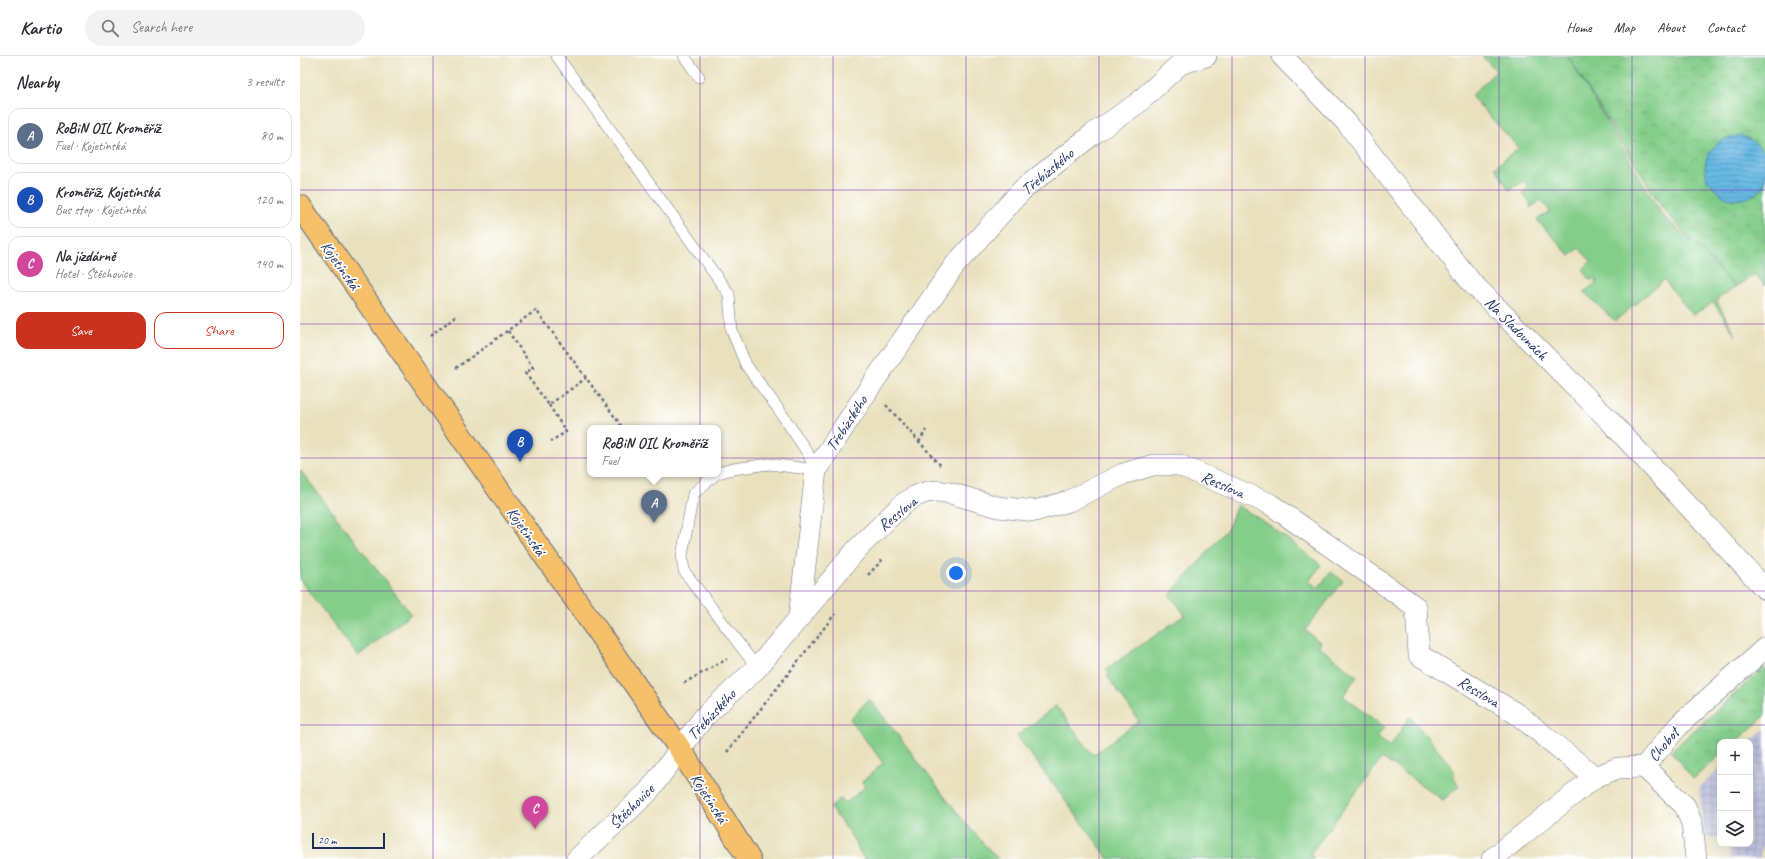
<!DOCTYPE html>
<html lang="en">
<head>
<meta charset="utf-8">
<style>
  :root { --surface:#fff; --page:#f2f2f3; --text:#2b2b33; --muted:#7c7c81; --line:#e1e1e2; --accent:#c8321e }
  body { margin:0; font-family:Caveat,sans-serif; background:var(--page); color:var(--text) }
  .controls { position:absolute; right:12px; bottom:12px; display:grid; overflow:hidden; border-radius:8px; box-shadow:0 4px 16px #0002 }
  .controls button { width:36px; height:36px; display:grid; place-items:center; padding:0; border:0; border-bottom:1px solid var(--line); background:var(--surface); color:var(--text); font:20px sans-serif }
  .scale { position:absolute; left:12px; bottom:10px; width:73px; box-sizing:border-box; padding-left:4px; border:2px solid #1b2f5e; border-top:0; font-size:11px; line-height:14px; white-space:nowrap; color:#1b2f5e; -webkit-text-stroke:3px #fff; paint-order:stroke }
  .you { position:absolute; left:656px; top:517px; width:14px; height:14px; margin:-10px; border:3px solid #fff; border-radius:50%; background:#1a73e8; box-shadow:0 0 0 6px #1a73e833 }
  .badge { display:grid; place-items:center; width:26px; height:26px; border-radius:50%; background:var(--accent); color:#fff; font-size:13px; font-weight:700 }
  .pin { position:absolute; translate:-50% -33px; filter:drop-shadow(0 1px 2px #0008) }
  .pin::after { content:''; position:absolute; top:21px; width:14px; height:12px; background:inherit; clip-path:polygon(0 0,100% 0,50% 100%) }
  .popup { position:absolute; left:287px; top:369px; width:134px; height:52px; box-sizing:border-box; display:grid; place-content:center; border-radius:8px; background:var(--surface); filter:drop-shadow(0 1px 3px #0005); font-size:13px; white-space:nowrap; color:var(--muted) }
  .popup b { font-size:15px; color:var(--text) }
  .popup::after { content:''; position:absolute; left:50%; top:100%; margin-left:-8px; border:8px solid transparent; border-top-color:var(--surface) }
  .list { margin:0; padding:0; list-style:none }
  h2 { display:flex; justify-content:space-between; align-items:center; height:52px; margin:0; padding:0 16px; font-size:17px }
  h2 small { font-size:13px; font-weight:400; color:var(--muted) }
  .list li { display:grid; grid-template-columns:26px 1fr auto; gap:12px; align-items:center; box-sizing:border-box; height:56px; margin:0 8px 8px; padding:0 8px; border:1px solid var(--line); border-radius:12px }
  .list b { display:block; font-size:15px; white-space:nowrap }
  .list p { margin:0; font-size:13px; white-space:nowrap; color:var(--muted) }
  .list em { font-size:13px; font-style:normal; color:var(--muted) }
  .actions { display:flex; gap:8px; padding:12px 16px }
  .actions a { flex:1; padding:9px 0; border:1px solid var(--accent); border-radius:12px; text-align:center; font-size:14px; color:var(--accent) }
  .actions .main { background:var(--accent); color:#fff }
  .icon { flex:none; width:22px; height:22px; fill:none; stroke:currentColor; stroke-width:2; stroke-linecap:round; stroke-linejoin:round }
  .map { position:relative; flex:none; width:1465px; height:803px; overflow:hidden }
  header { display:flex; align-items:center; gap:24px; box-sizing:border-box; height:56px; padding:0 20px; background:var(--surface); border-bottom:1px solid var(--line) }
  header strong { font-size:19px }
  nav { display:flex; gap:22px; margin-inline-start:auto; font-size:14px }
  .search { width:280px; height:36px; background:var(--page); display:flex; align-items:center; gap:10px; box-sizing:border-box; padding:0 14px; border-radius:22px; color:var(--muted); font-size:15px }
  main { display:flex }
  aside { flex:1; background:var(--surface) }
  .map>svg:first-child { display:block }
</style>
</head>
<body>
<header>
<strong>Kartio</strong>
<div class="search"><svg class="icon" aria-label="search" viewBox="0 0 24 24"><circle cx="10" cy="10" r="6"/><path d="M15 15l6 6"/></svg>Search here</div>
<nav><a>Home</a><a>Map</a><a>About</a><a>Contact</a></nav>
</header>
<main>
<aside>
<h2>Nearby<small>3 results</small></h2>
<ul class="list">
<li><span class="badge" style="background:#5c6f8a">A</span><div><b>RoBiN OIL Kroměříž</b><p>Fuel · Kojetínská</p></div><em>80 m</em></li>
<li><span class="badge" style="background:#1a4fb4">B</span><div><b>Kroměříž, Kojetínská</b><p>Bus stop · Kojetínská</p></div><em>120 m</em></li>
<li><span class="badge" style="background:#d1479c">C</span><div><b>Na jízdárně</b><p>Hotel · Štěchovice</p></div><em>140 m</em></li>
</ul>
<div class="actions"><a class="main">Save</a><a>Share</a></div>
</aside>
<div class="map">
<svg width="1465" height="803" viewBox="0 0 1465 803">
  <defs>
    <pattern id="industrial-grid" width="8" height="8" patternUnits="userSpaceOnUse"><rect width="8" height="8" fill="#bfc2dd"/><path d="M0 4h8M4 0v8" fill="none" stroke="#a4a7c0"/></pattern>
    <pattern id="grass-tufts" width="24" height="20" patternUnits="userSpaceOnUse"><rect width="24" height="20" fill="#84ce8a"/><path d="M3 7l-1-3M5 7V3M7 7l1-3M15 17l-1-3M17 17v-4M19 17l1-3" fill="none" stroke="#71b17a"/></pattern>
    <pattern id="park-crowns" width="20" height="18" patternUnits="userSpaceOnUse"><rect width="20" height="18" fill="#84ce8a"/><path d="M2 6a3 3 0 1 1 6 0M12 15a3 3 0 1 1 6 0" fill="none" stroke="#71b17a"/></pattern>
    <pattern id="water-rules" width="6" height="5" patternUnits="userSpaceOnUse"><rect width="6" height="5" fill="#68b9e3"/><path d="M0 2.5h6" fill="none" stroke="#5597bb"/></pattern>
  </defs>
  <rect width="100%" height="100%" fill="#fff"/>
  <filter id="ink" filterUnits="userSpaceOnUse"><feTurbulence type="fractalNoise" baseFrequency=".025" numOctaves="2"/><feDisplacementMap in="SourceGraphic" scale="8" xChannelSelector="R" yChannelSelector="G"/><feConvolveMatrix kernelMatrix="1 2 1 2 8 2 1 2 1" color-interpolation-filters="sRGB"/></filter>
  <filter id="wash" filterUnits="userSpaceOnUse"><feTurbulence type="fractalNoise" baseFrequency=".012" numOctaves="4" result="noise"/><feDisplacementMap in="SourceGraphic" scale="16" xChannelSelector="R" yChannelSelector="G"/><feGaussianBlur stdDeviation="0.9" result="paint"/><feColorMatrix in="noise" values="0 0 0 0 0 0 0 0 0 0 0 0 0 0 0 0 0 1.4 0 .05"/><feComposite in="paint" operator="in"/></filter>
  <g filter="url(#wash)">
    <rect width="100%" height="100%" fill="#e9e1be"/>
    <g fill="url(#industrial-grid)">
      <path d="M1465 673V788L1461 792 1460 803H1430V788H1450V686Z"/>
      <path d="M1420 713V781H1404L1399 731Z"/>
    </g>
    <path fill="url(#grass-tufts)" stroke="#507e74" d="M1465 611V660L1435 686H1420V699L1393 723 1371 695Z"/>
    <path fill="url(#park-crowns)" stroke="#507e74" d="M1268 0H1465V230L1456 218 1435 231 1363 153Z"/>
    <g fill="#84ce8a" stroke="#507e74">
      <path d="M1182 0H1268L1362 159 1397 190 1435 231 1416 244 1436 280 1413 246 1393 259 1364 224 1315 265 1284 236 1297 226 1294 222 1291 225 1283 213 1291 205 1279 192 1270 200 1237 164 1250 155 1241 144 1230 152 1231 148 1222 137 1229 132 1224 125 1209 134 1195 111 1219 92 1171 40 1196 15Z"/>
      <path d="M0 414 111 558 58 600 0 524Z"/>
      <path d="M937 449 969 469 1021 509 1009 525 1018 532 1031 516 1043 525 1005 574 1020 586 1018 590 1057 620 1043 640 1084 671 1077 681 1090 691 1110 660 1154 714V722L1159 730 1143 744 1082 702 1010 798 1014 803H809L717 680 756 650 793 699 839 665 807 620 810 618 806 613 885 559 870 539 928 472Z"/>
      <path d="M569 643C613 695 650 754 698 803H564L549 776 530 752 541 742 546 747 565 731 562 726 583 707 550 663Z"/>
    </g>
    <path fill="url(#water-rules)" stroke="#4274a0" d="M1441 80 1452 84 1465 97C1465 106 1465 117 1465 125 1461 141 1438 147 1425 141 1419 139 1412 129 1407 124 1406 118 1404 108 1407 102 1413 87 1425 81 1441 80Z"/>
  </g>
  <g filter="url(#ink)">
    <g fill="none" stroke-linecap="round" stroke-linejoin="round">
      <defs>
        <g id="lane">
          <path d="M257 0 429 238 432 275 446 309 479 354 507 396 516 414"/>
          <path d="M384 0 399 21"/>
          <path d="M418 417 433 413 469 408 516 414"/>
          <path d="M416 418 393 438 382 500 384 515 457 612"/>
        </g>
        <g id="street">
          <path d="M982 0 1046 66 1171 226 1309 364 1465 533"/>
          <path d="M499 562 558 492 603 448 616 440 627 436 638 435 650 437 698 451 735 455 769 445 823 418 853 409H879L970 448 1116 551 1119 599 1217 658 1295 721"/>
          <path d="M1344 711 1385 750 1392 768 1396 803"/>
          <path d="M277 803 348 736 404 661 457 612 499 562 516 414 570 331 655 209 722 134 793 78 838 47 880 8 906 0"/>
          <path d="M1192 803 1295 721 1318 712 1344 711 1380 668 1465 592"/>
        </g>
        <path id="primary" d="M0 150 380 693 449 803"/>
      </defs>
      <use href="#lane" stroke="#636d80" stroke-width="12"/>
      <use href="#street" stroke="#636d80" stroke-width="22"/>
      <use href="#primary" stroke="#636d80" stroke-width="24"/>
      <g stroke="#636d80" stroke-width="2.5" stroke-dasharray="3 3" stroke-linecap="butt">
        <path d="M208 275 233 312 225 317 249 349 286 322"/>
        <path d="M130 280 156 260"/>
        <path d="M156 312 236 254 323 372"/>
        <path d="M249 349 266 376 251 385"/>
        <path d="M586 349 642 411"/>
        <path d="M619 386 626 374"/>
        <path d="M568 519 584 502"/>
        <path d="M384 627 427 603"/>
        <path d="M427 696 535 558"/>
      </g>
      <use href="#lane" stroke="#fff" stroke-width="11"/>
      <use href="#street" stroke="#fff" stroke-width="21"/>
      <use href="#primary" stroke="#f6c06b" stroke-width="22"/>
    </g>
  </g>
  <path fill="none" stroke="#7b2cbf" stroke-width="1" stroke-opacity="0.55" d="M133 0V803M266 0V803M400 0V803M533 0V803M666 0V803M799 0V803M932 0V803M1065 0V803M1199 0V803M1332 0V803M0 134H1465M0 268H1465M0 402H1465M0 535H1465M0 669H1465"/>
  <g text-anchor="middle" stroke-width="3.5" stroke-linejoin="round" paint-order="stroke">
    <g font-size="16" fill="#1b2f5e" stroke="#fff">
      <text transform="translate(747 115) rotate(-40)" y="6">Třebízského</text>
      <text transform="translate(41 209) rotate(55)" y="6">Kojetínská</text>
      <text transform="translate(1217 272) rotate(45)" y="6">Na Sladovnách</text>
      <text transform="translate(546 367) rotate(-57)" y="6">Třebízského</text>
      <text transform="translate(923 428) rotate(23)" y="6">Resslova</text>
      <text transform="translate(597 457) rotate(-39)" y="6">Resslova</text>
      <text transform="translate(227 475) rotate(55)" y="6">Kojetínská</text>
      <text transform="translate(1179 635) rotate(31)" y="6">Resslova</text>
      <text transform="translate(411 658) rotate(-47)" y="6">Třebízského</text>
      <text transform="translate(1363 688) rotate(-50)" y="6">Chobot</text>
      <text transform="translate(410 742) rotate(58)" y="6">Kojetínská</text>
      <text transform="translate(331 750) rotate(-45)" y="6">Štěchovice</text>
    </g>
  </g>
</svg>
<div class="controls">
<button>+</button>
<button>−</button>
<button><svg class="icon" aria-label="layers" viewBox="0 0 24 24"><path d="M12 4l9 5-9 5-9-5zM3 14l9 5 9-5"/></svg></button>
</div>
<div class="scale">20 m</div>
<div class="you"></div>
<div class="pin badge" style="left:354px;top:467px;background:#5c6f8a">A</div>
<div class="popup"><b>RoBiN OIL Kroměříž</b>Fuel</div>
<div class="pin badge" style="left:220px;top:406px;background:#1a4fb4">B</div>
<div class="pin badge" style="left:235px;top:773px;background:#d1479c">C</div>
</div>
</main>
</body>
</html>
